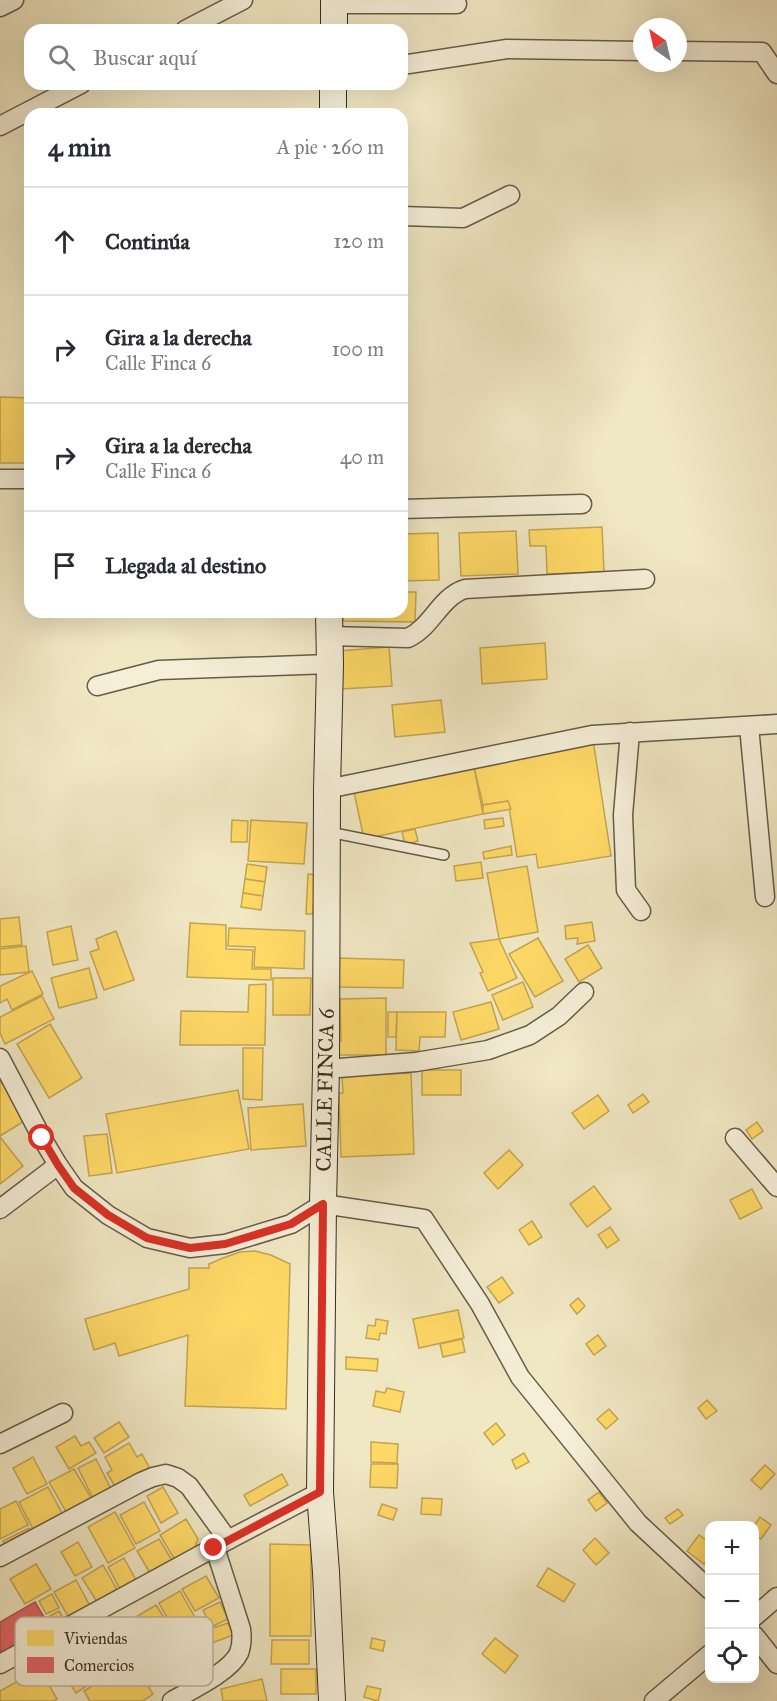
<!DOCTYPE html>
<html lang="es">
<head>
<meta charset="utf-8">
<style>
  :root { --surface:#fff; --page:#f7f7f7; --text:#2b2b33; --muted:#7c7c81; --line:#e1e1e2 }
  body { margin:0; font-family:"IM FELL Great Primer",serif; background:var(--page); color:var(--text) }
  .controls { position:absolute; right:18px; bottom:18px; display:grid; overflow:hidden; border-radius:12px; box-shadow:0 6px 24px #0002 }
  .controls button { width:54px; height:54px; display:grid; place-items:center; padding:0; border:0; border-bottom:2px solid var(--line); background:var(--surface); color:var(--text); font:30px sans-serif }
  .compass { position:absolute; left:633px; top:18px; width:54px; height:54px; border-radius:50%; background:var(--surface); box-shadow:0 6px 24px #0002; rotate:326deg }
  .stop { position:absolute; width:18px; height:18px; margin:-14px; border:4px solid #d93025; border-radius:50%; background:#fff }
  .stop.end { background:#d93025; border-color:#fff; box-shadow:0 2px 6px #0008 }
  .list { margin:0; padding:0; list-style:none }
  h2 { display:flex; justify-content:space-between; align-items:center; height:78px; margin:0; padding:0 24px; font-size:26px }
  h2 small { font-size:20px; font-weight:400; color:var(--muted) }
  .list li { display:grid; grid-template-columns:39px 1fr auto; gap:18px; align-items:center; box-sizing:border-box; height:108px; padding:0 24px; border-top:2px solid var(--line) }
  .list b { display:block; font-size:22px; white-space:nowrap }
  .list p { margin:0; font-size:20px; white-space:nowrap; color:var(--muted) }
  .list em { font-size:20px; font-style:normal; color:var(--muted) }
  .icon { flex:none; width:33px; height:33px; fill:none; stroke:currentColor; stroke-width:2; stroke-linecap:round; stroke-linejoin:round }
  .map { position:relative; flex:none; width:777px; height:1701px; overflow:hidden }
  .search { position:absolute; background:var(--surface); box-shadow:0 6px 24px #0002; left:24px; top:24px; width:384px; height:66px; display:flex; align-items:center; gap:15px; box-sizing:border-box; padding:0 21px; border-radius:18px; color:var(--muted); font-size:22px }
  .panel { position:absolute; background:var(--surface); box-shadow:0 6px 24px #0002; left:24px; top:108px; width:384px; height:510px; border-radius:18px }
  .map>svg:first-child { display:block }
</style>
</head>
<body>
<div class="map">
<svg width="777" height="1701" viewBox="0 0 777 1701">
  <rect width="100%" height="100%" fill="#f0e7c3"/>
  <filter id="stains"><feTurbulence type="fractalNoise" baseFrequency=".00333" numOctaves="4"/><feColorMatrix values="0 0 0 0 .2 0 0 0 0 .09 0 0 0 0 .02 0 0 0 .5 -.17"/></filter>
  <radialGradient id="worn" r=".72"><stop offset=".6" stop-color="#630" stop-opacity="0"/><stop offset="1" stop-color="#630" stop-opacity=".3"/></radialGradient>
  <g fill="#ffd966" stroke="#c3a551" stroke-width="1.5">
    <path d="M0 397 30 398V463H0Z"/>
    <path d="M602 527 604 572 547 574 546 546H530L529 530Z"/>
    <path d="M516 531 518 574 461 576 459 533Z"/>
    <path d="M438 533 439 580 402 581V534Z"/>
    <path d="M402 592H416L415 622 343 621V612H402Z"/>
    <path d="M545 643 547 679 482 684 480 648Z"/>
    <path d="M389 647 392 686 341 689 338 651Z"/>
    <path d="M441 700 445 732 395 737 392 705Z"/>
    <path d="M593 740 611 856 538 868 536 854 517 857 508 801 483 805 474 767Z"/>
    <path d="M474 767 483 814 364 839 354 792Z"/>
    <path d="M508 801 511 809 483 814V805Z"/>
    <path d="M503 818 504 826 485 829 484 820Z"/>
    <path d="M232 820 248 821 247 842H231Z"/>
    <path d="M251 820 307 823 304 864 248 861Z"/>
    <path d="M415 829 418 841 405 845 402 832Z"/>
    <path d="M511 846 512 855 484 859 483 852Z"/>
    <path d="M481 862 483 878 456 881 454 866Z"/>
    <path d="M247 864 267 867 265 882 245 879Z"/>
    <path d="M527 866 538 932 499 939 487 873Z"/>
    <path d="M308 874 315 875 313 914H306Z"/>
    <path d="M245 879 265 882 263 896 243 893Z"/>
    <path d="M243 893 263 896 261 910 241 907Z"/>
    <path d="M19 917 22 945 0 947V919Z"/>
    <path d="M592 922 595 941 577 944 578 938 566 939 565 926Z"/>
    <path d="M190 923 226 925V949L253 950 252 969H271V980L187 977Z"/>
    <path d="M71 926 78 960 53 965 47 932Z"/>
    <path d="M229 928 305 931 304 969 254 967 255 947 228 946Z"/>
    <path d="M116 931 134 980 104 990 90 952 99 949 96 939Z"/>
    <path d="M538 938 563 981 535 997 509 954Z"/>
    <path d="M499 939 517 978 488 991 480 973 483 972 470 943Z"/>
    <path d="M588 945 602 968 579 982 565 959Z"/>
    <path d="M26 946 29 972 0 975V949Z"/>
    <path d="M337 958 404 960 403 988 336 987Z"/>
    <path d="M89 968 97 998 59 1008 51 978Z"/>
    <path d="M32 971 43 994 12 1010 7 999 0 1003V986Z"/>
    <path d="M273 978H311L310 1015H273Z"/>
    <path d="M523 982 533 1007 503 1020 492 995Z"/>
    <path d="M266 984 265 1045H180L181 1011 248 1012 249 985Z"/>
    <path d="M42 996 54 1019 5 1044 0 1033V1017Z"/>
    <path d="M386 998V1055H337V1041H341L340 999Z"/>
    <path d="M491 1002 499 1029 461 1040 453 1012Z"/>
    <path d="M388 1012H397L396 1037H388Z"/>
    <path d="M397 1012H446L445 1037H420L419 1051 396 1050Z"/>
    <path d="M50 1024 82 1078 49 1098 17 1044Z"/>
    <path d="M243 1048H263L262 1100 243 1099Z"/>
    <rect x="422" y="1070" width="39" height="25"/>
    <path d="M411 1073 414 1154 341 1157 339 1093H343L342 1076Z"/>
    <path d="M0 1080 26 1120 0 1136Z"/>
    <path d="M238 1090 249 1149 117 1173 106 1114Z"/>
    <path d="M643 1094 649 1102 633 1113 628 1105Z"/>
    <path d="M598 1095 609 1111 584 1129 572 1113Z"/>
    <path d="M303 1104 306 1146 251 1150 248 1108Z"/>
    <path d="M757 1122 763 1131 752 1139 746 1130Z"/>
    <path d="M107 1134 112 1173 89 1176 84 1136Z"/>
    <path d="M0 1137 23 1166 0 1184Z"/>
    <path d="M509 1150 523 1165 498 1189 484 1173Z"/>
    <path d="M594 1186 611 1209 587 1227 570 1204Z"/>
    <path d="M752 1189 762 1208 740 1219 730 1200Z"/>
    <path d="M532 1221 542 1237 529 1245 519 1230Z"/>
    <path d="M610 1227 619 1240 607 1248 598 1235Z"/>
    <path d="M255 1251 271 1255 290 1264 286 1409 185 1406 188 1335 119 1356 115 1343 94 1350 85 1319 189 1289V1268H209V1264L223 1258 240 1252Z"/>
    <path d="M502 1277 513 1293 499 1303 487 1287Z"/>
    <path d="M578 1298 585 1306 577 1314 570 1305Z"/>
    <path d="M458 1310 464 1338 419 1348 413 1319Z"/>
    <path d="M376 1319 388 1321 386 1334 380 1333 379 1340 366 1338 368 1325 375 1326Z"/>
    <path d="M598 1335 606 1346 594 1355 586 1344Z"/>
    <path d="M462 1339 465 1352 443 1357 440 1344Z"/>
    <path d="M346 1357 378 1359 377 1371 346 1369Z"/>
    <path d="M387 1388 404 1392 400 1412 373 1406 376 1391 385 1393Z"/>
    <path d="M707 1400 717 1411 706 1419 698 1408Z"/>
    <path d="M609 1409 618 1419 606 1429 597 1419Z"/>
    <path d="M119 1422 129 1437 104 1453 94 1438Z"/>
    <path d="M496 1423 505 1435 493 1445 484 1433Z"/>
    <path d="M75 1436 81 1446 89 1442 96 1453 69 1469 56 1447Z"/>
    <path d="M371 1442 398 1444 397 1463 371 1462Z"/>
    <path d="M129 1443 137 1457 142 1454 151 1471 117 1490 107 1473 112 1470 105 1457Z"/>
    <path d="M524 1453 529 1462 516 1469 512 1460Z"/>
    <path d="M33 1457 47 1484 27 1494 13 1468Z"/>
    <path d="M96 1459 113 1493 95 1502 78 1468Z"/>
    <path d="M371 1464H398L397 1488 370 1487Z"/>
    <path d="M765 1465 775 1474 761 1489 751 1480Z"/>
    <path d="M74 1469 93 1501 68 1515 49 1482Z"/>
    <path d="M282 1474 288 1485 250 1506 244 1495Z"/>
    <path d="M48 1487 64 1517 35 1533 19 1502Z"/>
    <path d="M163 1487 178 1513 161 1523 147 1496Z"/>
    <path d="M599 1492 607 1503 596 1511 588 1500Z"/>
    <path d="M422 1498 442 1499 441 1515 421 1514Z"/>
    <path d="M16 1501 28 1525 0 1539V1509Z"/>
    <path d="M144 1502 160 1531 136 1544 120 1515Z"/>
    <path d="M382 1504 397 1509 393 1520 378 1515Z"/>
    <path d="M678 1509 683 1515 670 1524 665 1518Z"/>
    <path d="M115 1512 135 1548 108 1563 88 1527Z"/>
    <path d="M760 1517 771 1525 761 1539 754 1534V1526Z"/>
    <path d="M186 1519 198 1539 193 1552 176 1562 160 1535Z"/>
    <path d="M29 1528 32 1535 7 1548 3 1541Z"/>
    <path d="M699 1535 710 1543V1557L704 1564 687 1551Z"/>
    <path d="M595 1538 609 1553 596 1565 583 1550Z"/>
    <path d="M159 1539 173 1562 151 1575 137 1551Z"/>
    <path d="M78 1542 92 1567 75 1576 61 1552Z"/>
    <path d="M270 1544 311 1545V1636H270Z"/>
    <path d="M124 1558 136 1580 120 1589 108 1567Z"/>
    <path d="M36 1564 51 1589 25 1604 10 1579Z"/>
    <path d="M103 1565 119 1593 99 1605 82 1578Z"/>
    <path d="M548 1568 575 1584 564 1602 537 1586Z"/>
    <path d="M206 1576 219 1598 195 1611 182 1589Z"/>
    <path d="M76 1580 90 1606 69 1618 54 1592Z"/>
    <path d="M180 1591 197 1621 176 1633 159 1603Z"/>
    <path d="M52 1594 59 1608 46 1614 39 1601Z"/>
    <path d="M220 1602 228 1619 211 1627 203 1610Z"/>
    <path d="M156 1605 174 1633 147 1650 129 1621Z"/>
    <path d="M59 1611 65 1621 54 1628 48 1617Z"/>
    <path d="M228 1623 233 1635 212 1643 207 1630Z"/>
    <path d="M372 1638 385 1641 383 1651 370 1648Z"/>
    <path d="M495 1638 518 1656 505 1673 482 1654Z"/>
    <path d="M272 1640H309V1664H271Z"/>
    <path d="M76 1647 96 1680 76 1693 55 1660Z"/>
    <path d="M132 1661 153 1694 143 1701H90L84 1691Z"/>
    <path d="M40 1669 57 1699 53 1701H0V1691Z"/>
    <rect x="281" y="1669" width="35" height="25"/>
    <path d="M262 1679 267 1701H223L221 1689Z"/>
    <path d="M367 1686 381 1689 378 1701 364 1697Z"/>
  </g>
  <path fill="#e06666" stroke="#ad5551" stroke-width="1.5" d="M35 1602 51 1629 4 1657 0 1650V1622Z"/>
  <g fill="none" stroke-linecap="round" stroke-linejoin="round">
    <defs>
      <path id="lane" d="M329 832 444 855"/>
      <g id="street">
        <path d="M334 4H457"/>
        <path d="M0 7 14 0"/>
        <path d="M185 30 243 0"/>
        <path d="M678 51 762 52 777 74"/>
        <path d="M402 65 507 49 642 51"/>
        <path d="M0 126 81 84"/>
        <path d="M402 216 463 218 510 195"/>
        <path d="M0 479H30"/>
        <path d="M402 509 582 504"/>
        <path d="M329 636 408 638C432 627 440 597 465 589L645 579"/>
        <path d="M97 686 159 670 330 664"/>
        <path d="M749 726 765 897"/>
        <path d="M630 732 623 815 626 890 641 911"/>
        <path d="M327 789 592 735 777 724"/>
        <path d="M0 1058 42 1138 58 1165 74 1188 108 1215 147 1238 190 1248 225 1244 291 1224 323 1204 424 1219 480 1304 520 1377 638 1523 710 1590"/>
        <path d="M326 1069 416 1062 488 1050 530 1035 559 1016 584 992"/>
        <path d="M735 1138 777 1187"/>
        <path d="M0 1209 58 1165"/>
        <path d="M0 1444 63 1413"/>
        <path d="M0 1557 141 1482 153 1477 166 1474 178 1478 189 1486 228 1540"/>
        <path d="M754 1617 777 1597"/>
        <path d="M754 1635 777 1664"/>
        <path d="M0 1664 228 1540 320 1492"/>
        <path d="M172 1701C191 1690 230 1672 239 1653 242 1645 242 1637 241 1629L215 1548"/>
        <path d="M654 1701 710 1654"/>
      </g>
      <g id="secondary">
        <path d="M334 30V0"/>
        <path d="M333 114V84"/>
        <path d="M329 612 330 664 327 789 326 1069 323 1204 320 1492 326 1572 332 1701"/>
      </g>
    </defs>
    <use href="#lane" stroke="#655b4a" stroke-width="12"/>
    <use href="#street" stroke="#655b4a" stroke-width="21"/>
    <use href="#secondary" stroke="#372c21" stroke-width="28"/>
    <use href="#lane" stroke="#f5efd8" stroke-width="9"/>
    <use href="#street" stroke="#f5efd8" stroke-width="18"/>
    <use href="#secondary" stroke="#f5efd8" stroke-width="26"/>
  </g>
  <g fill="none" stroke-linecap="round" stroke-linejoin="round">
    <path stroke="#d93025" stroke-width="8" d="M42 1138 58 1165 74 1188 108 1215 147 1238 190 1248 225 1244 291 1224 323 1204 320 1492 214 1548"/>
  </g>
  <g text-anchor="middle" stroke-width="6" stroke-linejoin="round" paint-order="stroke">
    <g font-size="21" fill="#372c21" stroke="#f5efd8">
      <text transform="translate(325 1090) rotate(-89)" y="7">CALLE FINCA 6</text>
    </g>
  </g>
  <rect x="15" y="1617" width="198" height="69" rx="9" fill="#f5efd8" stroke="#bcb4a1" stroke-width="1.5"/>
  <rect x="27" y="1630" width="27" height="16" fill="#ffd966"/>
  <rect x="27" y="1657" width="27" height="16" fill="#e06666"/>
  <g font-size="16" fill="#372c21">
    <text x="64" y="1644">Viviendas</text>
    <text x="64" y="1671">Comercios</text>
  </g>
  <rect width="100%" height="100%" filter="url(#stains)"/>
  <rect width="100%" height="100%" fill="url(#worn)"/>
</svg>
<div class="controls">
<button>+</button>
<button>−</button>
<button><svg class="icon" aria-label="locate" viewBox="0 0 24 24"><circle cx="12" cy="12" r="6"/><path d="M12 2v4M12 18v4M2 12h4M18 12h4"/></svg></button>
</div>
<svg class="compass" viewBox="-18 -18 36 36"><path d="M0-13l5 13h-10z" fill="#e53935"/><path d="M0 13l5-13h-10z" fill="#7c7c81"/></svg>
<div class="stop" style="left:42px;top:1138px"></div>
<div class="stop end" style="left:214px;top:1548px"></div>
<div class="search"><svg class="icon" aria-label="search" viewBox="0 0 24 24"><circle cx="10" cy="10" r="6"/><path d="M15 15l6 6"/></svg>Buscar aquí</div>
<section class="panel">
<h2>4 min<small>A pie · 260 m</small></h2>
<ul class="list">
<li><svg class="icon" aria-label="ahead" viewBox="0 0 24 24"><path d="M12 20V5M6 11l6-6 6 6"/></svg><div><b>Continúa</b></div><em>120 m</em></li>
<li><svg class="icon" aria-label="right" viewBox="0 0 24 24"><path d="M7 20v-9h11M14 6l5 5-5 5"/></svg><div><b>Gira a la derecha</b><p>Calle Finca 6</p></div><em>100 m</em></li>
<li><svg class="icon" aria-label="right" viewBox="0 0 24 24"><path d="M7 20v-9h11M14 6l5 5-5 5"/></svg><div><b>Gira a la derecha</b><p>Calle Finca 6</p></div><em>40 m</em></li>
<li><svg class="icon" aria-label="arrive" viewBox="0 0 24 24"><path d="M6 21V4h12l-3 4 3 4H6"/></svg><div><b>Llegada al destino</b></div></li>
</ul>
</section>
</div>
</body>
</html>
